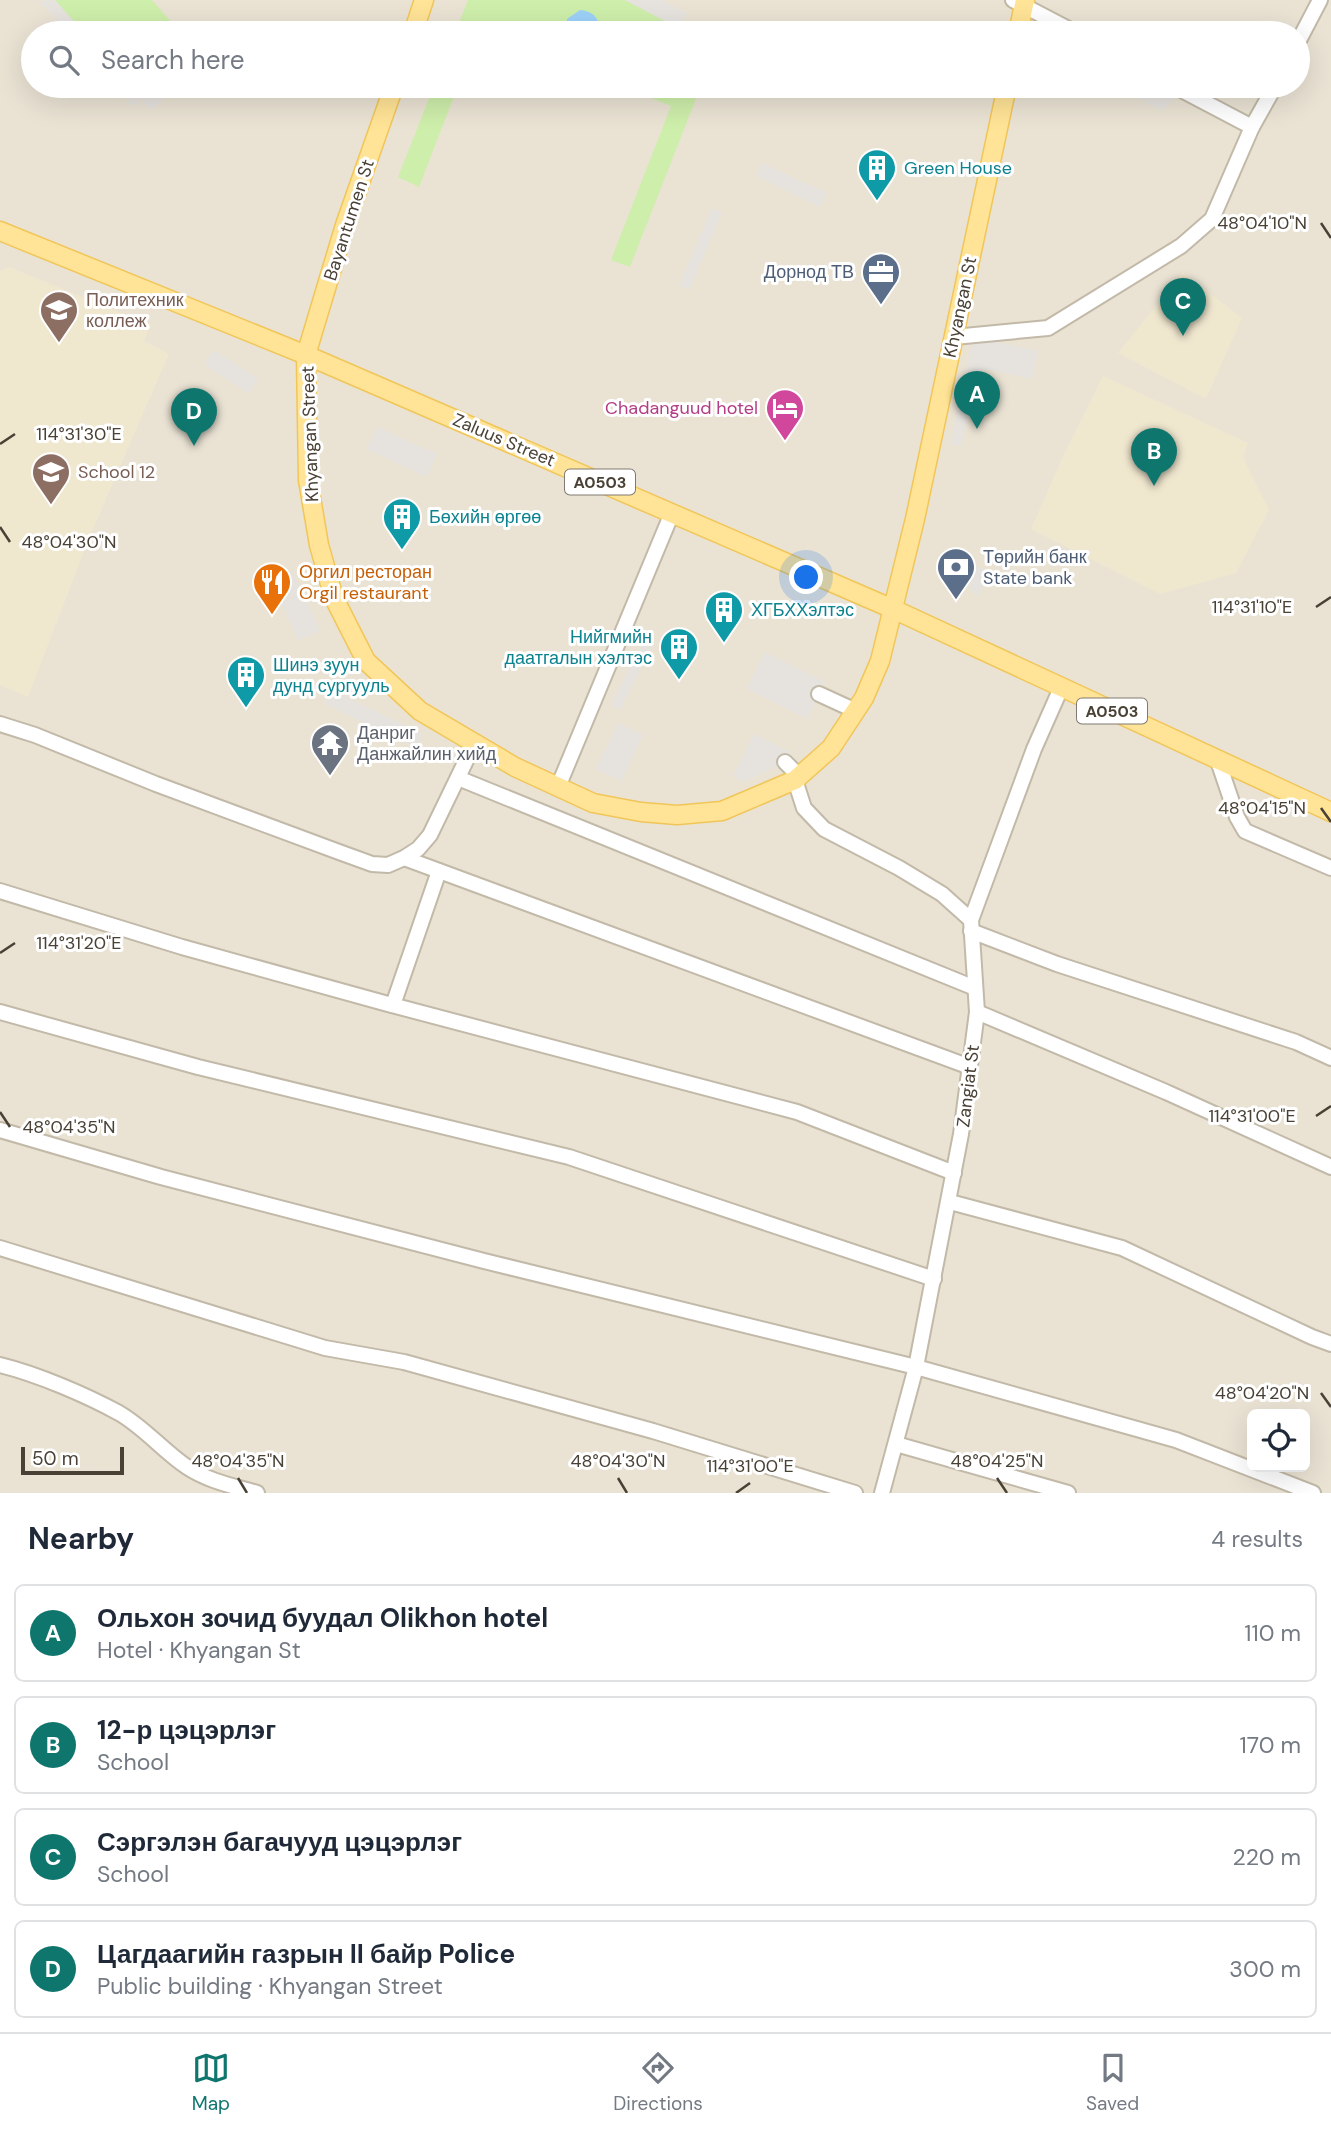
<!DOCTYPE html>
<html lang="en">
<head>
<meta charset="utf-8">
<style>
  :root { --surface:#fff; --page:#f2f2f3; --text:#1f2937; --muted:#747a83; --line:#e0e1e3; --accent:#0f766e }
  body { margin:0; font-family:"DM Sans",sans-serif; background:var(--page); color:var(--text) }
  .controls { position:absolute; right:21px; bottom:21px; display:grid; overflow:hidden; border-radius:10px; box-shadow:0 7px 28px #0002 }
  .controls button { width:63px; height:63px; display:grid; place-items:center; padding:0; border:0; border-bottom:2px solid var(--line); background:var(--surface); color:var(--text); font:35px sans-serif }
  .scale { position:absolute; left:21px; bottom:18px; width:103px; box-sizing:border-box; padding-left:7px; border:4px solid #494135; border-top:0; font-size:19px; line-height:24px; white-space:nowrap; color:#494135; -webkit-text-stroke:5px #fff; paint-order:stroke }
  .you { position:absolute; left:807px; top:578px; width:24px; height:24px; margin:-18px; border:5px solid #fff; border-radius:50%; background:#1a73e8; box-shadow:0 0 0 10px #1a73e833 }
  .badge { display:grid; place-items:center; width:46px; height:46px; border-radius:50%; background:var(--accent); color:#fff; font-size:23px; font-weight:700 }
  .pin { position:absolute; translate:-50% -58px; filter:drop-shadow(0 2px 4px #0008) }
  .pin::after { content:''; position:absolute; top:37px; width:24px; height:21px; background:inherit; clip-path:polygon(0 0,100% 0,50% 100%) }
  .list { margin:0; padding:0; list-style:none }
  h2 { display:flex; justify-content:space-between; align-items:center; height:91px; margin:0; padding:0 28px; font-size:30px }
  h2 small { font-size:23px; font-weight:400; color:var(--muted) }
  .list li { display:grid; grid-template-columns:46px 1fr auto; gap:21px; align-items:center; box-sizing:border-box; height:98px; margin:0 14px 14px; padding:0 14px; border:2px solid var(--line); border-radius:10px }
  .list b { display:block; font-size:26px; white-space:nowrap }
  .list p { margin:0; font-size:23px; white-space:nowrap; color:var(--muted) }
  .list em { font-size:23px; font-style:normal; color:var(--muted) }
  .icon { flex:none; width:38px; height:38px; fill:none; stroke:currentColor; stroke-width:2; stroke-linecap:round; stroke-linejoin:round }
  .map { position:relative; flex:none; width:1331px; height:1493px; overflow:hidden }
  .search { position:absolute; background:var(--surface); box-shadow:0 7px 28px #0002; left:21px; right:21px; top:21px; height:77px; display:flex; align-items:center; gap:18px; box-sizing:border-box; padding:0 24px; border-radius:38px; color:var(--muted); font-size:26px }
  .sheet { height:539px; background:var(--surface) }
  nav { display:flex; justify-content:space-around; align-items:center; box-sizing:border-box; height:98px; border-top:2px solid var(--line); background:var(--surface); font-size:19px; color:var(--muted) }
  nav a { display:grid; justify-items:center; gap:4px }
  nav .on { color:var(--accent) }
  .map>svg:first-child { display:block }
</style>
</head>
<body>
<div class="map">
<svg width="1331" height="1493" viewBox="0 0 1331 1493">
  <rect width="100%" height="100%" fill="#f5f1e7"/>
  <path fill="#eae3d4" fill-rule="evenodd" d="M0 0H1331V1493H0ZM33 33H1298V86H33ZM1252 1414H1305V1467H1252Z"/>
  <g fill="#f0e7cf">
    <path d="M9 267 151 325 144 341 169 354 90 536 28 697 0 685V271Z"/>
    <path d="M1183 272 1242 318 1206 399 1118 353Z"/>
    <path d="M1103 376 1248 443 1243 457 1269 510 1236 573 1160 594 1031 529 1060 463Z"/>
  </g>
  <g fill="#ceeeab">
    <path d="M55 0H152L181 33H84Z"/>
    <path d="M468 0H625L688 33H493L480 28 478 33H455Z"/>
    <path d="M434 86H458L419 187 398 177Z"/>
    <path d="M622 86H701L630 267 611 260 671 106Z"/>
  </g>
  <g fill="#e6e3df">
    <path d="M55 0 84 33H68L39 1Z"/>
    <path d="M625 0H662L687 13 679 28Z"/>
    <path d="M114 86H130L142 98 156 86H180L151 110 142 99 132 106Z"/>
    <path d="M1115 86H1152L1174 98 1162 111Z"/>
    <path d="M762 163 827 193 820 207 756 176Z"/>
    <path d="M712 208 722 213 689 290 679 285Z"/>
    <path d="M992 341 1038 351 1032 379 986 369 977 375 961 446 951 444 972 342Z"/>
    <path d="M214 350 258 379 248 393 204 364Z"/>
    <path d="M377 427 437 454 427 477 367 449Z"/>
    <path d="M954 557 989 571 978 597 965 583 945 580Z"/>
    <path d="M292 570 320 631 298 640 271 579Z"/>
    <path d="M644 639 653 644 620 710 611 705Z"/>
    <path d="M764 652 825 682 807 719 747 689Z"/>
    <path d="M331 690 423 734 416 748 325 704Z"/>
    <path d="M618 723 643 735 621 781 596 769Z"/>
    <path d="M754 734 791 752 785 762 744 782 733 776Z"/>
  </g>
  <path fill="#9cd1f8" d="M580 10C594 11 601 20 598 33H567V19Z"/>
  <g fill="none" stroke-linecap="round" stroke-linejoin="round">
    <defs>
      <g id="minor">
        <path d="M1013 0 1076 33"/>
        <path d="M1298 42 1320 0"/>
        <path d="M1174 86 1252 127"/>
        <path d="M954 337 1048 328 1181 246 1212 219 1252 127 1275 86"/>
        <path d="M819 694 856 711"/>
        <path d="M0 724 35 735 156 784 339 852 372 864 388 865 404 858 418 849 430 835 474 744"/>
        <path d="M1217 758 1237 817 1245 831 1331 868"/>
        <path d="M785 762 799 776"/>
        <path d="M458 778 975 988"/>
        <path d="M795 780 804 808 824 829 899 868 942 894 971 920"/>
        <path d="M558 787 672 513"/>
        <path d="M404 858 970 1067"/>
        <path d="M0 891 182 947 388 1004 797 1112 954 1173"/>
        <path d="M971 931 1057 964 1296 1042 1331 1058"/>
        <path d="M393 1005 439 871"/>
        <path d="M0 1012 198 1067 569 1157 934 1279"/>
        <path d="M977 1012 1166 1092 1331 1167"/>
        <path d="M0 1130 161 1177 484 1261 916 1367 1176 1440 1313 1493"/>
        <path d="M950 1202 1122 1248 1312 1337 1331 1344"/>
        <path d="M0 1248 325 1348 404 1362 653 1431 855 1493"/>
        <path d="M0 1365C37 1374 86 1395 119 1413 145 1428 163 1451 187 1467 208 1481 233 1486 257 1493"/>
        <path d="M896 1444 1068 1493"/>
        <path d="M882 1493 916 1367 961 1134 977 1012 971 920 1034 749 1061 688"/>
      </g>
      <g id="major">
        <path d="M413 33 424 0"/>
        <path d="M1018 33 1025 0"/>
        <path d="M394 86 345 225 306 355 308 480 319 545 334 598 366 661 420 711 515 767 593 803 641 812 677 815 722 811 795 780 831 748 864 698 880 661 915 519 1007 86"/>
        <path d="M0 231 306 355 893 609 1331 812"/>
      </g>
    </defs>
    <use href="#minor" stroke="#c2b9a8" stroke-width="18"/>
    <use href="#major" stroke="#f1c659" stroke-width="21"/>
    <use href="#minor" stroke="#fff" stroke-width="14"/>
    <use href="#major" stroke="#ffe396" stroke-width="18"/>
  </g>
  <path fill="none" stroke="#494135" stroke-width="2.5" d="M1321 223 1331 238M0 444 15 434M0 527 10 542M1316 607 1331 597M1321 808 1331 822M0 953 15 943M0 1112 10 1127M1316 1116 1331 1106M1321 1393 1331 1407M238 1478 247 1493M618 1478 627 1493M997 1478 1007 1493M736 1493 750 1483"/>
  <defs>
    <symbol id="building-pin" viewBox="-11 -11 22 30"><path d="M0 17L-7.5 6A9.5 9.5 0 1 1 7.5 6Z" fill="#0f9aa8" stroke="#fff"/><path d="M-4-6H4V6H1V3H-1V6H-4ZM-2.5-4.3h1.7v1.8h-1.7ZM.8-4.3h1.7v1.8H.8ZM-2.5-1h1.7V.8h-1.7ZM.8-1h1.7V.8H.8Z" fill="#fff"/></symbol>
    <symbol id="office-pin" viewBox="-11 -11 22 30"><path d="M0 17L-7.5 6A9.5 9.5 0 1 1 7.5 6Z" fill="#5c6f8a" stroke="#fff"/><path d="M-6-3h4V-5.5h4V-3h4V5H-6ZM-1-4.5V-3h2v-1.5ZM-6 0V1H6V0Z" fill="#fff"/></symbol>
    <symbol id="university-pin" viewBox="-11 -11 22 30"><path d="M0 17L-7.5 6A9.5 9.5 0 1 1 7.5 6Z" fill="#8d6e63" stroke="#fff"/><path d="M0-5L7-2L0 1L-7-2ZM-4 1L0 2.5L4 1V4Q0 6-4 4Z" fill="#fff"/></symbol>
    <symbol id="hotel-pin" viewBox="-11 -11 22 30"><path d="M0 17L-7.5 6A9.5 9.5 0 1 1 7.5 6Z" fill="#d1479c" stroke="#fff"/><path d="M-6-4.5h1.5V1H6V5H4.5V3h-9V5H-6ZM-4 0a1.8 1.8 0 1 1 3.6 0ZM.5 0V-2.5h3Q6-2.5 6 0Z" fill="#fff"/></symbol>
    <symbol id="school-pin" viewBox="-11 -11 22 30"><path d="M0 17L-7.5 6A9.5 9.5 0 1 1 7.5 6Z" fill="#8d6e63" stroke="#fff"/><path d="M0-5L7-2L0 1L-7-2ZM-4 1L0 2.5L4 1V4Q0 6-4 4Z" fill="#fff"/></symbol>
    <symbol id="bank-pin" viewBox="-11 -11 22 30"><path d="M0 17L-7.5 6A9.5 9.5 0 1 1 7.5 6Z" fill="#5c6f8a" stroke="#fff"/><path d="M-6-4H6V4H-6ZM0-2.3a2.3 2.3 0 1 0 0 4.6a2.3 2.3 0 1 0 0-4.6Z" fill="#fff"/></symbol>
    <symbol id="restaurant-pin" viewBox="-11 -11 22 30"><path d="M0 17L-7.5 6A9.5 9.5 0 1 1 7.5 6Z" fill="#e8710a" stroke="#fff"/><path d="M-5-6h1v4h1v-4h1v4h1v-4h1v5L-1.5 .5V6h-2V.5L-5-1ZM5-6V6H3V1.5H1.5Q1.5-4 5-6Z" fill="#fff"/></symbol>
    <symbol id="temple-pin" viewBox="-11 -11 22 30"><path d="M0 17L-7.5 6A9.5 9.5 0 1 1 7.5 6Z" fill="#6b7280" stroke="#fff"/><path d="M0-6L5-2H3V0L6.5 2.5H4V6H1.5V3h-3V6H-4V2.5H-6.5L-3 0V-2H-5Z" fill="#fff"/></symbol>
  </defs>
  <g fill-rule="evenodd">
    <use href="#building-pin" x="855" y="146" width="44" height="60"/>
    <use href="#office-pin" x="859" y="250" width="44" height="60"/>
    <use href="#university-pin" x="37" y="288" width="44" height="60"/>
    <use href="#hotel-pin" x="763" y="386" width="44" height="60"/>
    <use href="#school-pin" x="29" y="450" width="44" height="60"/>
    <use href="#building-pin" x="380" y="495" width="44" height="60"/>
    <use href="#bank-pin" x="934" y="545" width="44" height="60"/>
    <use href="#restaurant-pin" x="250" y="560" width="44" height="60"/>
    <use href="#building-pin" x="702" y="588" width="44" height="60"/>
    <use href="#building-pin" x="657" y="625" width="44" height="60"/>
    <use href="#building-pin" x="224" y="653" width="44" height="60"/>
    <use href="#temple-pin" x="308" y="721" width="44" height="60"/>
  </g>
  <g text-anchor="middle" stroke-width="6" stroke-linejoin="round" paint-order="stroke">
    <g fill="#fff" stroke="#807a72" stroke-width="2">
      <rect x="565" y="469.5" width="70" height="25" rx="5"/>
      <rect x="1077" y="698.5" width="70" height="25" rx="5"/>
    </g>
    <g font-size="16" font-weight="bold" fill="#494135">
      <text x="600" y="488">A0503</text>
      <text x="1112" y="717">A0503</text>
    </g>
    <g font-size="18" fill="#0d838f" stroke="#fff" text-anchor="start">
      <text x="904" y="174">Green House</text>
      <text x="429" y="523">Бөхийн өргөө</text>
      <text x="751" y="616">ХГБХХэлтэс</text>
      <text x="652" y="643" text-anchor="end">Нийгмийн<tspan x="652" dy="21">даатгалын хэлтэс</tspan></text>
      <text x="273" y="671">Шинэ зуун<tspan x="273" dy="21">дунд сургууль</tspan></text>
    </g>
    <g font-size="18" fill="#494135" stroke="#fff">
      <text transform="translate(349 220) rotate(-72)" y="6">Bayantumen St</text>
      <text transform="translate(960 307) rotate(-78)" y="6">Khyangan St</text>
      <text transform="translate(310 434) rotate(-92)" y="6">Khyangan Street</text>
      <text transform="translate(504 440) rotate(23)" y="6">Zaluus Street</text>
      <text transform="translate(968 1086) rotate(-83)" y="6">Zangiat St</text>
    </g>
    <g font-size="18" fill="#4e5e75" stroke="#fff" text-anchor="end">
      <text x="854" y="278">Дорнод ТВ</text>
      <text x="983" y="563" text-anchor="start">Төрийн банк<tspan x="983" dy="21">State bank</tspan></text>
    </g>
    <g font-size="18" fill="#785e54" stroke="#fff" text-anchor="start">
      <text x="86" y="306">Политехник<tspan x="86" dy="21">коллеж</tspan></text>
      <text x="78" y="478">School 12</text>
    </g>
    <g font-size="18" fill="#b23c85" stroke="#fff" text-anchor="end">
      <text x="758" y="414">Chadanguud hotel</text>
    </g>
    <g font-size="18" fill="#c56008" stroke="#fff" text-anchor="start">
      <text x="299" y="578">Оргил ресторан<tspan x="299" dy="21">Orgil restaurant</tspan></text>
    </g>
    <g font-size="18" fill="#5b616d" stroke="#fff" text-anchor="start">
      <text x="357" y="739">Данриг<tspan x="357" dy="21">Данжайлин хийд</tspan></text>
    </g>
  </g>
  <g font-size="18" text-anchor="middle" fill="#494135" stroke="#fff" stroke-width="6" stroke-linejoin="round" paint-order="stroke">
    <text x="1262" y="229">48°04'10"N</text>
    <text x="79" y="440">114°31'30"E</text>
    <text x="69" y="548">48°04'30"N</text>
    <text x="1252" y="613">114°31'10"E</text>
    <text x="1262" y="814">48°04'15"N</text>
    <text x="79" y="949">114°31'20"E</text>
    <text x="1252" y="1122">114°31'00"E</text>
    <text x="69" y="1133">48°04'35"N</text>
    <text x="1262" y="1399">48°04'20"N</text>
    <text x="238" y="1467">48°04'35"N</text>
    <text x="618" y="1467">48°04'30"N</text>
    <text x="997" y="1467">48°04'25"N</text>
    <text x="750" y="1472">114°31'00"E</text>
  </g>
</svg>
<div class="controls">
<button><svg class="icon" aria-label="locate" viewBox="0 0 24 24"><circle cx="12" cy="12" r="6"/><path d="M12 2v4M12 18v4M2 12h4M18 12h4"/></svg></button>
</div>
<div class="scale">50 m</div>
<div class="you"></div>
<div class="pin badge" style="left:977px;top:429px">A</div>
<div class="pin badge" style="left:1154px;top:486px">B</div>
<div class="pin badge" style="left:1183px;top:336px">C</div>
<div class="pin badge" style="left:194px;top:446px">D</div>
<div class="search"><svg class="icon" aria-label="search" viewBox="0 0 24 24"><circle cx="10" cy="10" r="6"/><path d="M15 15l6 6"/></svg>Search here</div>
</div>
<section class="sheet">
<h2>Nearby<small>4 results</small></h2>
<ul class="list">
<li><span class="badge">A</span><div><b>Ольхон зочид буудал Olikhon hotel</b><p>Hotel · Khyangan St</p></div><em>110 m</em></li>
<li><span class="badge">B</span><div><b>12-р цэцэрлэг</b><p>School</p></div><em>170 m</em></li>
<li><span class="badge">C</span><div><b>Сэргэлэн багачууд цэцэрлэг</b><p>School</p></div><em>220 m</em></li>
<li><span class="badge">D</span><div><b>Цагдаагийн газрын II байр Police</b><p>Public building · Khyangan Street</p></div><em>300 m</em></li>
</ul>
</section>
<nav>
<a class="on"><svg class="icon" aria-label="map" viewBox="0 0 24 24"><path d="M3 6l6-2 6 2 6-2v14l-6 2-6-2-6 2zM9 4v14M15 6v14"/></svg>Map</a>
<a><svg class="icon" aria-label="directions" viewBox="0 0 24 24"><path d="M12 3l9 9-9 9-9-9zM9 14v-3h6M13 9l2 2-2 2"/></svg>Directions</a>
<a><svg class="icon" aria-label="saved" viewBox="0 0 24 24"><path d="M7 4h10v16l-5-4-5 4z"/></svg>Saved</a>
</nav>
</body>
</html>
